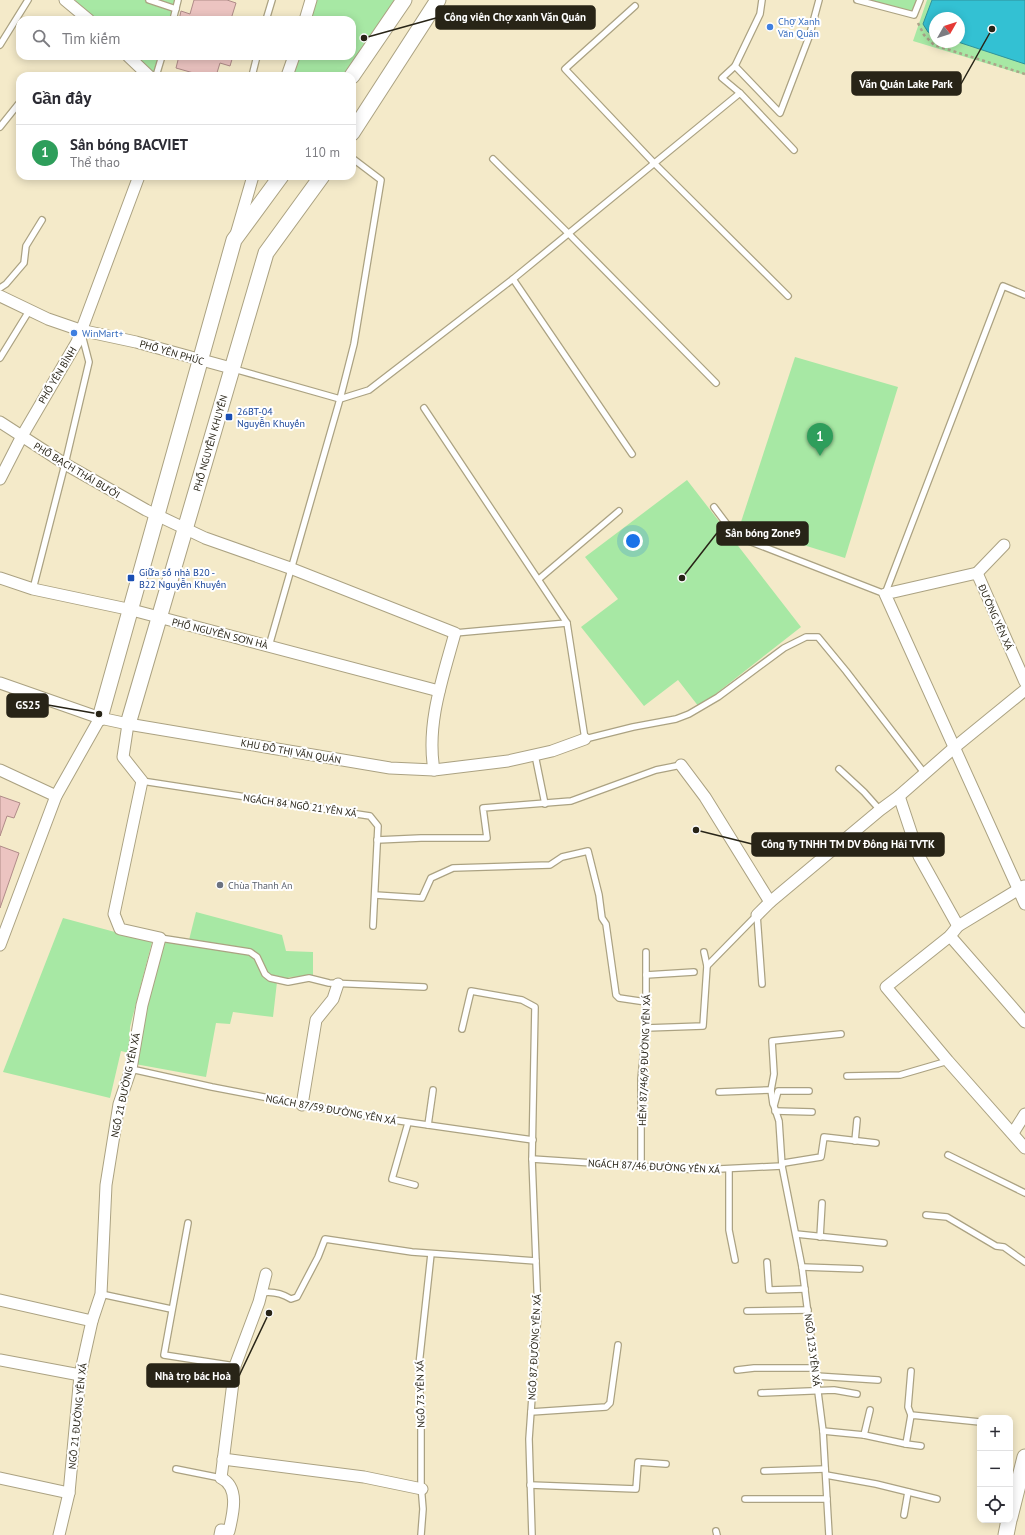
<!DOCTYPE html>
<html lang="vi">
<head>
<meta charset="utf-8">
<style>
  :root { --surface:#fff; --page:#f7f7f7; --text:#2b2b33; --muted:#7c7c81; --line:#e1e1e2; --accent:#946d16 }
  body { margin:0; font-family:"PT Sans",sans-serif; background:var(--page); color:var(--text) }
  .controls { position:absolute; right:12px; bottom:12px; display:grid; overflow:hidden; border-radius:8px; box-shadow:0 2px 10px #0003 }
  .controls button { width:36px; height:36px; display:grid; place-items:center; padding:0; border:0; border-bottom:1px solid var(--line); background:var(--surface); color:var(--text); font:20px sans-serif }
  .compass { position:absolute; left:929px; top:12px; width:36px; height:36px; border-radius:50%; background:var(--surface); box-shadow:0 2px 10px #0003; rotate:51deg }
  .you { position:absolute; left:633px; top:541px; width:14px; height:14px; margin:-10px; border:3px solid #fff; border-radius:50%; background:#1a73e8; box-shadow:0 0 0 6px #1a73e833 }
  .badge { display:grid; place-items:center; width:26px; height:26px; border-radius:50%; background:var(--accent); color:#fff; font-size:13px; font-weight:700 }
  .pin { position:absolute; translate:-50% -33px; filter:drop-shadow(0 1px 2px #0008) }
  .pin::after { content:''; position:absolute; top:21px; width:14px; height:12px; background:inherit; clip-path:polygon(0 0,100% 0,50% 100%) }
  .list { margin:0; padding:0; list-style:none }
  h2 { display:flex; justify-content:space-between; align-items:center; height:52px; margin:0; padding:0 16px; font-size:17px }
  h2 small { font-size:13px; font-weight:400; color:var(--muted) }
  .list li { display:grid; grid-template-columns:26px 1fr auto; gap:12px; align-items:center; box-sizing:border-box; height:56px; padding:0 16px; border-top:1px solid var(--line) }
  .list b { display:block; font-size:15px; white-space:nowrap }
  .list p { margin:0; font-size:13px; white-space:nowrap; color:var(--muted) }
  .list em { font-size:13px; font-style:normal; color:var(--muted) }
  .icon { flex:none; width:22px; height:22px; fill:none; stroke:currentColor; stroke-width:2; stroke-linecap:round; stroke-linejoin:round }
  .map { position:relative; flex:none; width:1025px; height:1535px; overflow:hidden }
  .search { position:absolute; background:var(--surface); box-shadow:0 2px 10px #0003; left:16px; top:16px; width:340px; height:44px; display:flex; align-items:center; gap:10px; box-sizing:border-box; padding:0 14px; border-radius:12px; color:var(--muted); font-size:15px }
  .panel { position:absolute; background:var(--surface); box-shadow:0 2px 10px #0003; left:16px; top:72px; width:340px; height:108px; border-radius:12px }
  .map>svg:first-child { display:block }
</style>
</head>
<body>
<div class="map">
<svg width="1025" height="1535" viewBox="0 0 1025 1535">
  <rect width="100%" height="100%" fill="#f4eac9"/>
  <g fill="#a7e8a4" fill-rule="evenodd">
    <path d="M76 0H178L172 20H90L74 6Z"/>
    <path d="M311 0H401L349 76H287L293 56H352V20H305Z"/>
    <path d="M862 0H918L913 14Z"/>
    <path d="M927 0H1025V75L913 41ZM935 18H959V42H935Z"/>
    <path d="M129 56H161L156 76Z"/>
    <path d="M795 357 898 387 845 558 740 525Z"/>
    <path d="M687 480 801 627 699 707 678 680 644 706 581 627 618 599 585 557Z"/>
    <path d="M196 912 282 935 286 951 313 952V976L290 977 277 982 273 1017 233 1012 230 1024 216 1023 206 1077 135 1064 149 994 164 942 189 940Z"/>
    <path d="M63 918 152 942 130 1027 129 1053 121 1051 110 1098 3 1072Z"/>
  </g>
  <path fill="#33c1d3" stroke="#30929b" d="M932 0H1025V64L958 42H959V18H935V35L928 32 923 24Z"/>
  <g fill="#ecc4c1" stroke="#af8b88">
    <path d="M194 0H227L236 3 231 19 234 20H179L181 11 190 14Z"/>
    <path d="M179 56H233L230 66 220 63 216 76H204L176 68Z"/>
    <path d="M0 796 20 803 14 818 7 816 0 836Z"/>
    <path d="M0 846 19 853 0 908Z"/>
  </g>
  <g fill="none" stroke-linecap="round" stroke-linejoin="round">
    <defs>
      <g id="lane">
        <path d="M149 0 176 9"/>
        <path d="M857 0 914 15 920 0"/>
        <path d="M635 6 565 69 654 163 788 296"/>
        <path d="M173 20 178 0"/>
        <path d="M266 20 272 0"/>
        <path d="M0 45 28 0"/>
        <path d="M735 66 780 113 809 37 819 0"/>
        <path d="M156 76 162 56"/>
        <path d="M252 76 257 56"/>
        <path d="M740 93 722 78 735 66 760 14 762 0"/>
        <path d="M0 127 20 102"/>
        <path d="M493 159 568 233 716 383"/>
        <path d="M513 279 632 454"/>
        <path d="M0 288 6 284 24 263 26 246 42 220"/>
        <path d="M0 358 29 311"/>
        <path d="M234 369 340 399 369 390 513 279 740 93 794 150"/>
        <path d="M424 408 567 623 585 739 633 727 676 719 689 714 718 697 784 648 806 637H818L846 671 925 774"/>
        <path d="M714 507 732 531 741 538 885 594 1003 286 1025 295"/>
        <path d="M539 579 619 511"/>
        <path d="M33 589 65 464 89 362 82 335"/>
        <path d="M455 633 567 623"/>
        <path d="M269 646 340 399 354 344 381 180 352 158"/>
        <path d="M535 755 545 804"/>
        <path d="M839 769 864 792 880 810"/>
        <path d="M142 781 370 816 378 826 373 926"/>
        <path d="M377 840 421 838H487L483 808 571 801 656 770 681 765"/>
        <path d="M375 895 422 898 431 878 453 868 550 865 562 857 588 851 599 895 602 918 606 924 616 995 619 998 646 1002"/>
        <path d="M757 915 762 984"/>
        <path d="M160 938 250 952 257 957 265 974 270 978 288 982 309 978 329 983 424 987"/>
        <path d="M704 952 707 966"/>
        <path d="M646 975 694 972"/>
        <path d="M646 1028 703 1026 707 966 757 915"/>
        <path d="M462 1029 471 991 522 1000 535 1007 532 1159 538 1313 529 1439 532 1535"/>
        <path d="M131 1069 212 1087 351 1114 533 1140"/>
        <path d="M847 1076 900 1075 948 1061"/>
        <path d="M809 1091H778L774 1106 779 1121 782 1166 802 1267 823 1431 829 1535"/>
        <path d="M719 1092 771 1090"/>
        <path d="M773 1104 771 1090 774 1074 772 1041 841 1034"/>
        <path d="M775 1111 812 1112"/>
        <path d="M408 1123 392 1179 415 1185"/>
        <path d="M428 1125 433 1090"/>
        <path d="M855 1141 857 1120"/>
        <path d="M948 1155 1025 1193"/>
        <path d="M532 1159 699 1170 782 1166 784 1163 821 1157 824 1137 876 1143"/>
        <path d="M641 1167V1079L646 1028V952"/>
        <path d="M729 1170V1230L735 1260"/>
        <path d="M926 1215 947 1217 996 1246 1004 1247 1025 1262"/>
        <path d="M188 1223 164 1355 235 1366"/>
        <path d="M796 1234 884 1243"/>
        <path d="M820 1237 822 1203"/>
        <path d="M767 1262 769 1290 805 1289"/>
        <path d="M802 1267 860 1269"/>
        <path d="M261 1293C272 1291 281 1293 291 1299L297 1297 318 1257 325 1239 412 1252 536 1261"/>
        <path d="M101 1294 171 1309"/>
        <path d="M747 1311 808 1310"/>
        <path d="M737 1370 754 1368H815"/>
        <path d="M816 1376 878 1380"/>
        <path d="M761 1393 834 1390 857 1394"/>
        <path d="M531 1412 606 1407 610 1403 618 1345"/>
        <path d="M911 1415 908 1407 911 1371"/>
        <path d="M823 1431 864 1435 906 1444 911 1415 980 1422"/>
        <path d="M864 1435 870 1410"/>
        <path d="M906 1444 921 1446"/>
        <path d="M176 1469 221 1478"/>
        <path d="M764 1471 825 1469"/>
        <path d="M826 1475 876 1484 937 1499"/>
        <path d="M530 1485 636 1489 638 1462 666 1464"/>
        <path d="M745 1499H827"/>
        <path d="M904 1515 908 1492"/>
        <path d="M716 1531 717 1535"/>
        <path d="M421 1535 423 1509 421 1485V1420L419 1365 431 1254"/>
      </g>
      <g id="street">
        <path d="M65 0 89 20"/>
        <path d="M305 20 311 0"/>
        <path d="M128 56 149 76"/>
        <path d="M287 76 294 56"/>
        <path d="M237 231 253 176"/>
        <path d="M0 296 48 319 80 330 136 342 231 368"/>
        <path d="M0 422 65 464 146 510 205 538 290 568 455 633C443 677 426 724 434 770"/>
        <path d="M0 479 22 436 77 342 139 176"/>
        <path d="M977 573 1004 545"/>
        <path d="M0 578 33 589 132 610 439 691"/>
        <path d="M1025 682 977 573 885 594 1025 904"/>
        <path d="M0 683 100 718 128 724 390 768 434 770 508 761 552 751 585 739"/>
        <path d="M681 765 705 797 770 902"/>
        <path d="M0 770 56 796"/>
        <path d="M899 796 919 856 958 926"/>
        <path d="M1024 886 958 926 950 936 886 987 948 1061 1025 1148"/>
        <path d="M757 915 770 902 880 810 899 796 955 747 1025 690"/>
        <path d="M950 936 1025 1022"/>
        <path d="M0 945 56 796 100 718"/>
        <path d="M302 1105 316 1020 333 999 338 984"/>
        <path d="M1013 1133 1025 1114"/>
        <path d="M0 1300 92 1321"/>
        <path d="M0 1360 80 1375"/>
        <path d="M223 1459 364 1477 422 1489"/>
        <path d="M0 1478 69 1493"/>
        <path d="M59 1535 69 1493 80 1375 92 1321 101 1294 106 1185 119 1104 131 1069 142 1005 160 938 120 929 114 914 142 781 123 757 128 724"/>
        <path d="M220 1535 221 1530 229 1531C233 1514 240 1487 221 1478L235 1366 259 1302 266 1274"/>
      </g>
      <g id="secondary">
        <path d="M352 76 404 0"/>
        <path d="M352 133 438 0"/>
        <path d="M100 718 234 240 281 176"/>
        <path d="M128 724 266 253 322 176"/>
        <path d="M1010 1517 1025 1457"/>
        <path d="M1006 1535 1009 1520"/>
      </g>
    </defs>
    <use href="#lane" stroke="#aba282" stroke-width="8"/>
    <use href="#street" stroke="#aba282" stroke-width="13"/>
    <use href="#secondary" stroke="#aba282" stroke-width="17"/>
    <path stroke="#aca48a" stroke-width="2.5" stroke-dasharray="3 3" stroke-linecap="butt" d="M918 23 924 35 934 45 1025 74"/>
    <use href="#lane" stroke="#fff" stroke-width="5.5"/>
    <use href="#street" stroke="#fff" stroke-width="11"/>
    <use href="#secondary" stroke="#fff" stroke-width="15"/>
  </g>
  <g fill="#3f7fe0" stroke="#fff" stroke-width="1.5">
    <circle cx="770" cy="27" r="4"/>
    <circle cx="74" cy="333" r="4"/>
  </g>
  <g fill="#1a4fb4" stroke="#fff" stroke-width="1.5">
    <rect x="225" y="413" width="8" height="8" rx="2"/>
    <rect x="127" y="574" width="8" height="8" rx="2"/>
  </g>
  <circle fill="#6b7280" stroke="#fff" stroke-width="1.5" cx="220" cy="885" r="4"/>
  <g text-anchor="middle" stroke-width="4" stroke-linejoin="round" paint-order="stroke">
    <g font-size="10" fill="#366cbe" stroke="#fff" text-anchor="start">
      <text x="778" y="25">Chợ Xanh<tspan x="778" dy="12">Văn Quán</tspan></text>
      <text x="82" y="337">WinMart+</text>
    </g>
    <g font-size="10" fill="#282417" stroke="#fff">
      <text transform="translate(172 352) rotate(16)" y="4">PHỐ YÊN PHÚC</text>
      <text transform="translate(57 375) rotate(-59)" y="4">PHỐ YÊN BÌNH</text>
      <text transform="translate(210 443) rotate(-74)" y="4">PHỐ NGUYỄN KHUYẾN</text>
      <text transform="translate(77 470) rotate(31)" y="4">PHỐ BẠCH THÁI BƯỞI</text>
      <text transform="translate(996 617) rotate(66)" y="4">ĐƯỜNG YÊN XÁ</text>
      <text transform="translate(220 633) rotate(14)" y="4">PHỐ NGUYỄN SƠN HÀ</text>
      <text transform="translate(291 751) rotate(10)" y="4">KHU ĐÔ THỊ VĂN QUÁN</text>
      <text transform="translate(300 805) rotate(8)" y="4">NGÁCH 84 NGÕ 21 YÊN XÁ</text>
      <text transform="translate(644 1060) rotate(-88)" y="4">HẺM 87/46/9 ĐƯỜNG YÊN XÁ</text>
      <text transform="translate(125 1085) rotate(-78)" y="4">NGÕ 21 ĐƯỜNG YÊN XÁ</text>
      <text transform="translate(331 1109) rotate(10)" y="4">NGÁCH 87/59 ĐƯỜNG YÊN XÁ</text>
      <text transform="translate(654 1166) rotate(3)" y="4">NGÁCH 87/46 ĐƯỜNG YÊN XÁ</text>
      <text transform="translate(534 1347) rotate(-87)" y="4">NGÕ 87 ĐƯỜNG YÊN XÁ</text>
      <text transform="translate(813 1350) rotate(83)" y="4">NGÕ 123 YÊN XÁ</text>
      <text transform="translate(420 1394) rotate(-91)" y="4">NGÕ 73 YÊN XÁ</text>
      <text transform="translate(77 1416) rotate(-84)" y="4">NGÕ 21 ĐƯỜNG YÊN XÁ</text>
    </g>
    <g font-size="10" fill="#164399" stroke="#fff" text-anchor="start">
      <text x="237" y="415">26BT-04<tspan x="237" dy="12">Nguyễn Khuyến</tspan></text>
      <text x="139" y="576">Giữa số nhà B20 -<tspan x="139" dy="12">B22 Nguyễn Khuyến</tspan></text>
    </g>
    <g font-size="10" fill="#5b616d" stroke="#fff" text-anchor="start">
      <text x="228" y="889">Chùa Thanh An</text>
    </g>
  </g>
  <path fill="none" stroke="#282417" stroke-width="1.5" d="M364 38L436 18M992 29L961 84M682 578L717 533M99 714L48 705M696 830L752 844M269 1313L239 1376"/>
  <g fill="#282417" stroke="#fff" stroke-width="1.5">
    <circle cx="364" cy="38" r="4"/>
    <circle cx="992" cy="29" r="4"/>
    <circle cx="682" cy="578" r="4"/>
    <circle cx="99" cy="714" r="4"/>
    <circle cx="696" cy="830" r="4"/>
    <circle cx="269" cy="1313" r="4"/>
  </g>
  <g fill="#282417" stroke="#282417" stroke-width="1.5">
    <rect x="436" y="6" width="159" height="23" rx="4"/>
    <rect x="852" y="72" width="109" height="23" rx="4"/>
    <rect x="717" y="522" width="91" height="23" rx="4"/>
    <rect x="7" y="694" width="41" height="23" rx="4"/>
    <rect x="752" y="833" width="192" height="23" rx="4"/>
    <rect x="147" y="1364" width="92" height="23" rx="4"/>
  </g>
  <g font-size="11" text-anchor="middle" font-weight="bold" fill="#fff">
    <text x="515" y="21">Công viên Chợ xanh Văn Quán</text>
    <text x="906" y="88">Văn Quán Lake Park</text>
    <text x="763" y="537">Sân bóng Zone9</text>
    <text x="28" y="709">GS25</text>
    <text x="848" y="848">Công Ty TNHH TM DV Đông Hải TVTK</text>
    <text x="193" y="1380">Nhà trọ bác Hoà</text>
  </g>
</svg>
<div class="controls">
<button>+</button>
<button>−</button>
<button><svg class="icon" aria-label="locate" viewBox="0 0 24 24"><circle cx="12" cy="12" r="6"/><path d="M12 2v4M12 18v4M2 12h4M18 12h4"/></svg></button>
</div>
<svg class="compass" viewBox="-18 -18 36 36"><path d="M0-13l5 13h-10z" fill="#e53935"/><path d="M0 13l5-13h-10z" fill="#7c7c81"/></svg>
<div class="you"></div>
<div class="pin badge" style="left:820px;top:456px;background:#2e9e5b">1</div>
<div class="search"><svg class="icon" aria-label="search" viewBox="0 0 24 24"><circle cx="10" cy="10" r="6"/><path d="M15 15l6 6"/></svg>Tìm kiếm</div>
<section class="panel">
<h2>Gần đây<small></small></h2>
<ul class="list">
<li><span class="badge" style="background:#2e9e5b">1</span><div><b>Sân bóng BACVIET</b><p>Thể thao</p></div><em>110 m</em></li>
</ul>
</section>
</div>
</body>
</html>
